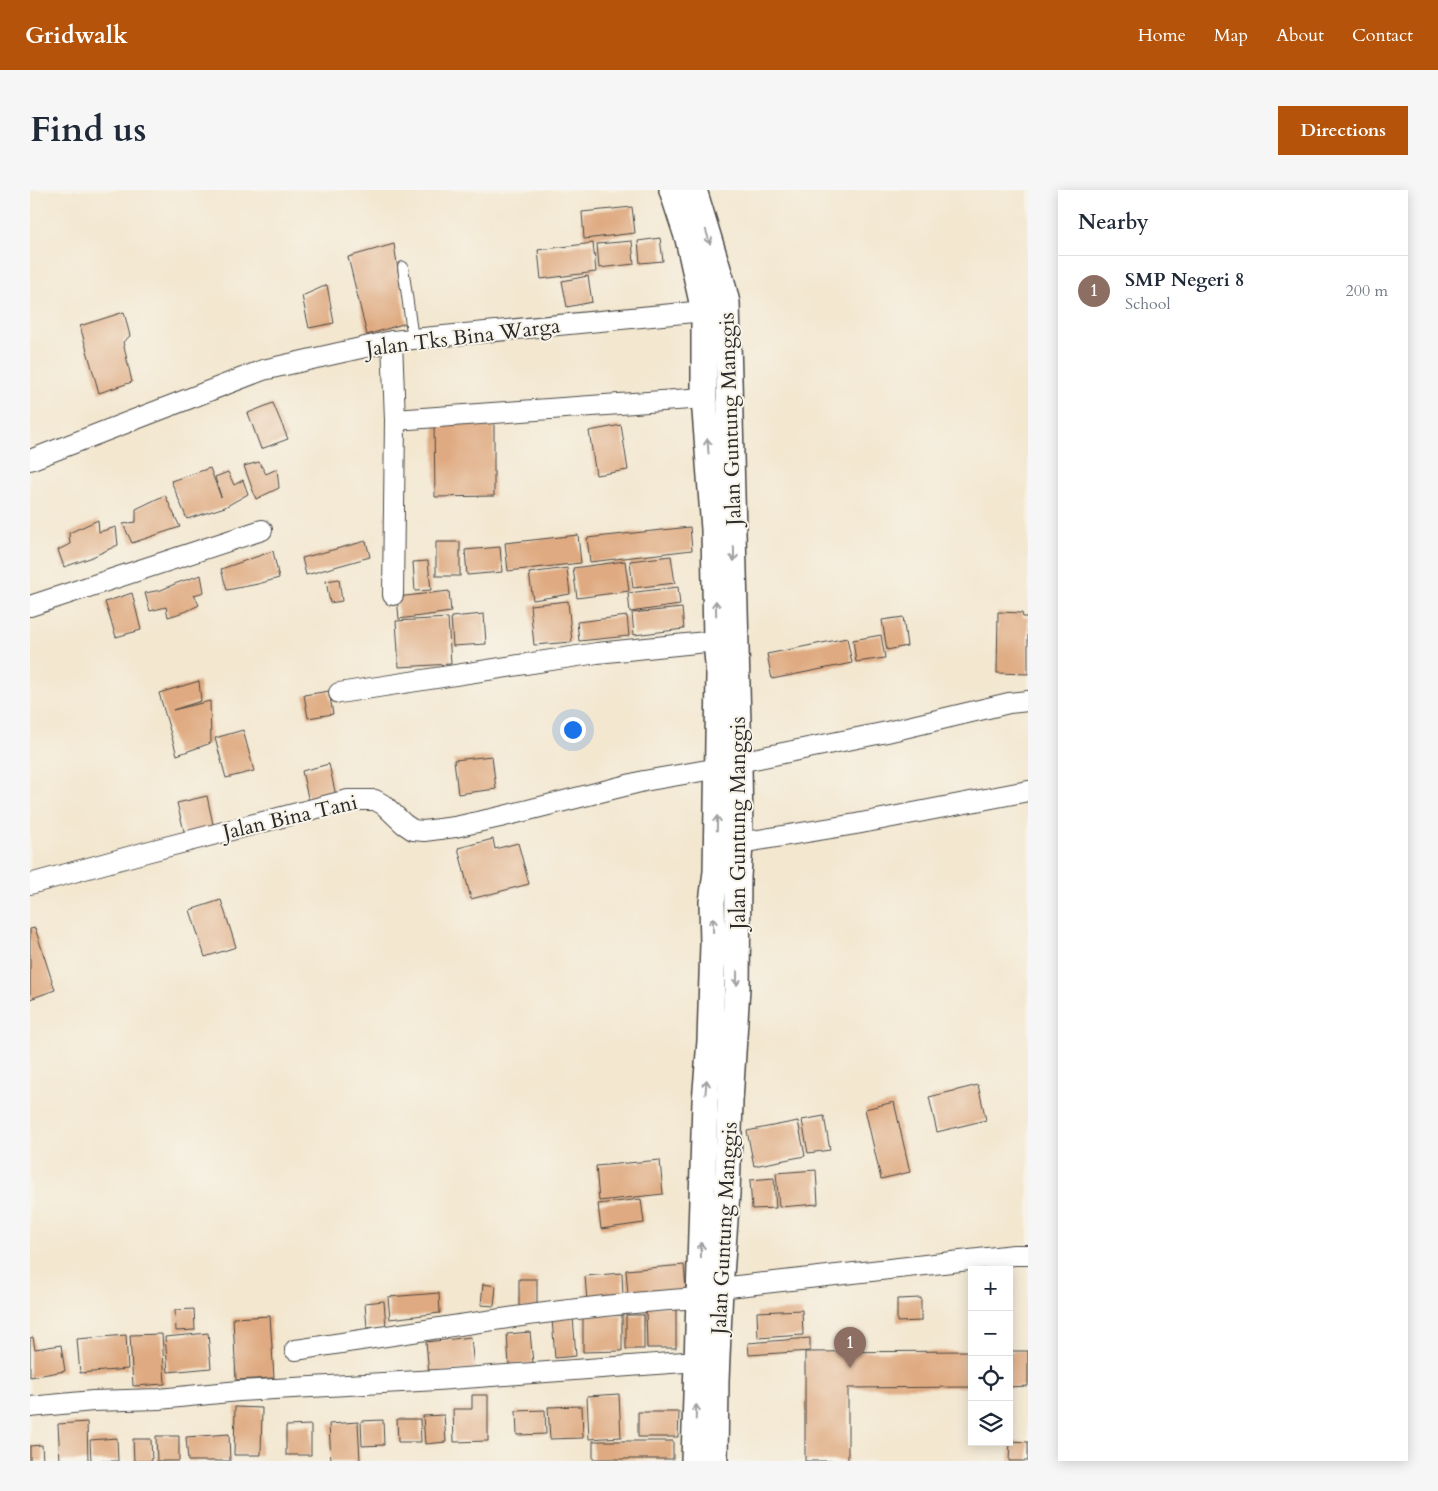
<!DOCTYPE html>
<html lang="en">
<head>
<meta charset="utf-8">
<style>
  :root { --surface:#fff; --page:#f6f6f7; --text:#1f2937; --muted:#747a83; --line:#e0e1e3; --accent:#b45309 }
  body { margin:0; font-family:Cardo,serif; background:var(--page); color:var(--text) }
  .controls { position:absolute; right:15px; bottom:15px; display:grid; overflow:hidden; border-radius:0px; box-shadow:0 2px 12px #0003 }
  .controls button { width:45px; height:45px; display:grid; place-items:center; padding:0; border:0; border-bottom:1px solid var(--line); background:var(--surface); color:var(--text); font:25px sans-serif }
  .you { position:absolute; left:542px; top:539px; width:18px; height:18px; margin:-12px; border:4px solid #fff; border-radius:50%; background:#1a73e8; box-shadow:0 0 0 8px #1a73e833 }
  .badge { display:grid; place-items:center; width:32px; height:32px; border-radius:50%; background:var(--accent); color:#fff; font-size:16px; font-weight:700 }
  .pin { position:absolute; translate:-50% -41px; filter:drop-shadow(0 1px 2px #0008) }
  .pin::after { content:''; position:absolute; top:26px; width:18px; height:15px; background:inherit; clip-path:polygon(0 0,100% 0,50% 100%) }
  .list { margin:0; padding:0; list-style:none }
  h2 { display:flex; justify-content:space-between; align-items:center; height:65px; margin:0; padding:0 20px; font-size:21px }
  h2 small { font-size:16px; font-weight:400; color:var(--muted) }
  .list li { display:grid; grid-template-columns:32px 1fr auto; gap:15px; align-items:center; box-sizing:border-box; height:70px; padding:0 20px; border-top:1px solid var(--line) }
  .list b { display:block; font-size:19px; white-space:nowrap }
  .list p { margin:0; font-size:16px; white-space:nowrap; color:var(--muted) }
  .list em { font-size:16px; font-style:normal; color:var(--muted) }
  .icon { flex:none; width:28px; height:28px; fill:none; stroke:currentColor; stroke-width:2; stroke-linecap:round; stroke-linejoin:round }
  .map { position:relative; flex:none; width:998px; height:1271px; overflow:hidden; border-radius:0px }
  header { display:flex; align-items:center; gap:30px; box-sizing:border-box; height:70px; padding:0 25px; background:var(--accent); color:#fff }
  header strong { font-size:24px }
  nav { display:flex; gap:28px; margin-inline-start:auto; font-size:18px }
  .intro { display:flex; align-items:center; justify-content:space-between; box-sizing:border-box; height:120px; padding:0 30px }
  h1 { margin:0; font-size:35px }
  .button { padding:12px 22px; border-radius:0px; background:var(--accent); color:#fff; font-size:18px; font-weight:700 }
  main { display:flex; gap:30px; padding:0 30px }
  aside { flex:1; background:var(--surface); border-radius:0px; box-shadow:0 2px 12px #0003 }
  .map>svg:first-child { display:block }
</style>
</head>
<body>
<header>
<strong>Gridwalk</strong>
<nav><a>Home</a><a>Map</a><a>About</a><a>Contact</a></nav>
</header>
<div class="intro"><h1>Find us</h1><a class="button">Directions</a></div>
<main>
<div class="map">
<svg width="998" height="1271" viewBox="0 0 998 1271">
  <rect width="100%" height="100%" fill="#f7f3e8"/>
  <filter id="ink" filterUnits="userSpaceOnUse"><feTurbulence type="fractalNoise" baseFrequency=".02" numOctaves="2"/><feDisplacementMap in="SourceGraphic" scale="10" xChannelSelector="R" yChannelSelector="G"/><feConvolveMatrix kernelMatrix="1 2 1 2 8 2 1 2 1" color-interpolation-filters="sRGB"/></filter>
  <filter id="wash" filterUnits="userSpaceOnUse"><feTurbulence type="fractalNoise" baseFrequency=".0096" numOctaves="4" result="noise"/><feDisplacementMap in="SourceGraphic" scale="20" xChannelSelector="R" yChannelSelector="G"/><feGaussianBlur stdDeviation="1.12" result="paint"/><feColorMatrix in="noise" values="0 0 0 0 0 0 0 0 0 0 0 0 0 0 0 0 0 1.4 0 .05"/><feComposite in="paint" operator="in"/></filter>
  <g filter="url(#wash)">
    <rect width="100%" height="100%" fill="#f3e7d0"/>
    <g id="blocks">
      <g fill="#dfaa81">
        <path d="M602 17 605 43 554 49 552 22Z"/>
        <path d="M630 48 633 71 610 73 608 51Z"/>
        <path d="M602 51 604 74 569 78 567 54Z"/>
        <path d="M563 53 566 82 511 89 508 60Z"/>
        <path d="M364 54 376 133 337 145 318 67Z"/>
        <path d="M558 86 562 112 537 117 532 91Z"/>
        <path d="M297 95 304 133 279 138 272 106Z"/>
        <path d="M94 122 100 146 93 152 102 192 69 203 50 136Z"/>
        <path d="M243 213 258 249 231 259 218 223Z"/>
        <path d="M404 230H464V306L405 307Z"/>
        <path d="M591 235 598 280 566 285 559 241Z"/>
        <path d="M229 272 236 284 247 279 249 298 226 309 214 276Z"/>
        <path d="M180 278 191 307 185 287 198 282 204 295 213 290 218 304 195 317 157 329 141 291Z"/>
        <path d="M135 305 150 337 102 353 93 334 106 332V319Z"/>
        <path d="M68 330 69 342 86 337 88 355 60 368 34 377 28 360 40 354 39 343Z"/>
        <path d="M660 337 662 360 560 372 557 348Z"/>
        <path d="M548 345 551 373 478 381 475 353Z"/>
        <path d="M336 351 340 367 276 385 272 368Z"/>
        <rect x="406" y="352" width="24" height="34"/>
        <path d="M470 357 472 382 437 385 435 360Z"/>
        <path d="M243 361 249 388 228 394 197 400 191 379Z"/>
        <path d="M641 366 645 393 603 398 600 371Z"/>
        <path d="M398 371 401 400 385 401 383 372Z"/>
        <path d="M595 371 599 401 547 408 543 378Z"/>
        <path d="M537 378 540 404 503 410 499 383Z"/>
        <path d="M171 385 174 402 164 405 169 415 157 421 138 427 136 417 120 421 115 403 131 400 147 393Z"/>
        <path d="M309 389 312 411 300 413 296 391Z"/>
        <path d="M648 397 650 415 600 422 598 403Z"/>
        <path d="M419 401 421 422 369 429 367 407Z"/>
        <path d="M102 403 111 440 86 447 75 412Z"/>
        <path d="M538 411 542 452 504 455 500 415Z"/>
        <path d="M652 418 654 439 604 445 602 423Z"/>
        <path d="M968 422 992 423 993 427H998V484L967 483Z"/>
        <path d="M454 424 456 454 423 456 421 427Z"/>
        <path d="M597 426 599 446 549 451 547 432Z"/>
        <path d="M873 427 877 456 857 460 852 430Z"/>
        <path d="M418 428 421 474 369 477 366 431Z"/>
        <path d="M851 445 855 468 826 472 823 450Z"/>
        <path d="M817 448 822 473 742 489 737 464Z"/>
        <path d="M169 491 171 511 143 520 180 511 181 553 147 565 129 503Z"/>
        <path d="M299 501 303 524 278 528 274 505Z"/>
        <path d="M213 540 224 581 196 588 185 548Z"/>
        <path d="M462 566 466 599 428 604 424 570Z"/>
        <path d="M299 574 306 606 279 612 272 581Z"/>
        <path d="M177 606 184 639 155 645 147 613Z"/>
        <path d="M463 649 465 659 488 653 499 694 441 709 428 658Z"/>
        <path d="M191 710 206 757 175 767 160 720Z"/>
        <path d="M5 738 25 800 0 809V739Z"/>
        <path d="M948 895 956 930 907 942 899 907Z"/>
        <path d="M864 912 880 982 851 989 835 919Z"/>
        <path d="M794 926 800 960 778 963 772 930Z"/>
        <path d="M768 931 775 966 724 976 717 941Z"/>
        <path d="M630 970 633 1004 569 1011 566 976Z"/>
        <path d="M786 980 788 1014 749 1017 746 983Z"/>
        <path d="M744 988 746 1018 722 1019 720 990Z"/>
        <path d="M611 1009 614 1033 571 1039 568 1014Z"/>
        <path d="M654 1075 656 1100 598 1105 596 1080Z"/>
        <path d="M592 1083 593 1108 557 1111 555 1086Z"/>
        <rect x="489" y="1089" width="18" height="29"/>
        <path d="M453 1094 466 1096 464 1116 451 1115Z"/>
        <path d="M409 1103 410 1123 360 1129 358 1107Z"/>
        <path d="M891 1108V1131L867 1132V1109Z"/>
        <path d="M354 1111 356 1137 337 1138 335 1113Z"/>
        <path d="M616 1117H646V1158H617Z"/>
        <path d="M164 1119 165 1140 146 1141 145 1120Z"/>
        <path d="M772 1120 773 1145 728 1148 727 1122Z"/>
        <path d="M553 1125H592V1161L553 1162Z"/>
        <rect x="596" y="1125" width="18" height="34"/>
        <path d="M240 1126 244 1188 206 1190 203 1128Z"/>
        <path d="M543 1127 546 1166 525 1168 522 1129Z"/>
        <path d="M500 1142 503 1173 479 1175 477 1144Z"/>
        <path d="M178 1143 181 1178 138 1182 135 1147Z"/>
        <path d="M132 1144 135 1194 103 1196 100 1145Z"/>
        <path d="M96 1145 98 1179 50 1183 47 1149Z"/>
        <path d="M3 1147 5 1159 31 1155 35 1181 0 1187V1148Z"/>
        <path d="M441 1147 444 1179 399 1183 396 1152Z"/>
        <path d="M780 1148V1161L719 1165 718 1153Z"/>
        <path d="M942 1161V1197L818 1198V1271H775V1162Z"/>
        <path d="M979 1161H998V1196L979 1197Z"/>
        <path d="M589 1204 591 1247 559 1249 557 1206Z"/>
        <path d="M442 1205H458V1251L424 1252 423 1219H442Z"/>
        <path d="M552 1216 553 1248 520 1249 518 1217Z"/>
        <path d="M205 1217 232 1218 231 1265H204Z"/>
        <path d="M515 1220 516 1244 487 1245 486 1221Z"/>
        <path d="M608 1222H649L648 1247H608Z"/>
        <path d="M414 1225 416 1252 395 1254 393 1226Z"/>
        <path d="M367 1229H390L391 1252H368Z"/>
        <path d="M353 1230 354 1255 332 1256 331 1231Z"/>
        <path d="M57 1232 58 1271H30L28 1234Z"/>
        <path d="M328 1232 330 1271H301L299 1234Z"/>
        <path d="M281 1235V1265H256V1236Z"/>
        <path d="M199 1244 200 1271H158L156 1247Z"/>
        <path d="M126 1246H149V1271H127Z"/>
        <path d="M87 1248 88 1271H61L60 1250Z"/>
        <path d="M103 1249H121L122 1271H104Z"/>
        <rect x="563" y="1251" width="80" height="18"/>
        <path d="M980 1251 998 1252V1271H979Z"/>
        <path d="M12 1255 13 1271H0V1256Z"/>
      </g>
    </g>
  </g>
  <g filter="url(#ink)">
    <use href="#blocks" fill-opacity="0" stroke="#494744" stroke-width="1"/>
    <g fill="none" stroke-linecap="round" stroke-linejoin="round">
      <defs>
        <path id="service" d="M373 77 383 149"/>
        <g id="minor">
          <path d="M362 151 365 230 363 405"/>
          <path d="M365 230 674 208"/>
          <path d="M0 270 233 180 362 151 674 121"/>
          <path d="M0 416 232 340"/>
          <path d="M309 503 567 463 686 451"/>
          <path d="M709 572 857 542 979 513 998 511"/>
          <path d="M710 653 826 634 998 601"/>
          <path d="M0 694 120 661 318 610H345L354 615 374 634 383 640 394 641 425 637 470 627 614 591 689 578"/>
          <path d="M690 1098 984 1065H998"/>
          <path d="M265 1160C399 1140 534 1116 669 1108"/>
          <path d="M0 1217 63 1211 129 1209 209 1201 407 1190 668 1171"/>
        </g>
        <g id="tertiary">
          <path d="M642 0 658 49 674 121V208L684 339 686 451 689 485 686 682 682 712 683 754 680 851 675 912 664 1271"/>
          <path d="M664 0 692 92 697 113 709 572 710 653 708 687 707 798 700 911 697 1003 690 1098 686 1190 685 1271"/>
        </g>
      </defs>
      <use href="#service" stroke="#494744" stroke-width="12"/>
      <use href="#minor" stroke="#494744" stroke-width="22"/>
      <use href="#tertiary" stroke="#494744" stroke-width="28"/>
      <use href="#service" stroke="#fff" stroke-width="10"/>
      <use href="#minor" stroke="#fff" stroke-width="20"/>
      <use href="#tertiary" stroke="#fff" stroke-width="25"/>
    </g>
    <defs><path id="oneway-shaft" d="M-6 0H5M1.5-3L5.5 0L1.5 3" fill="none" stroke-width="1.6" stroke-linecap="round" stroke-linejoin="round" transform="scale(1.25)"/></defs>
    <g stroke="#a0a0a0">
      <use href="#oneway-shaft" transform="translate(678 47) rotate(73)"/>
      <use href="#oneway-shaft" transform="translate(678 256) rotate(-94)"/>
      <use href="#oneway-shaft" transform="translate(704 364) rotate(89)"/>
      <use href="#oneway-shaft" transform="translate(686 418) rotate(-91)"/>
      <use href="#oneway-shaft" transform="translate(687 633) rotate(-89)"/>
      <use href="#oneway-shaft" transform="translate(683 735) rotate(-91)"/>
      <use href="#oneway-shaft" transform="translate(707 788) rotate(91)"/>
      <use href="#oneway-shaft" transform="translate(676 897) rotate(-85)"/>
      <use href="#oneway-shaft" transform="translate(671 1060) rotate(-89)"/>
      <use href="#oneway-shaft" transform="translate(666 1222) rotate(-88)"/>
    </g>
  </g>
  <g text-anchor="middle" stroke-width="4" stroke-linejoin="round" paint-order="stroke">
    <g font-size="21" fill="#2b2b2b" stroke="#f7f3e8">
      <text transform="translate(433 147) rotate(-7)" y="7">Jalan Tks Bina Warga</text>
      <text transform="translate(700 229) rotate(-92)" y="7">Jalan Guntung Manggis</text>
      <text transform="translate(260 627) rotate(-13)" y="7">Jalan Bina Tani</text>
      <text transform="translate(708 633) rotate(-90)" y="7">Jalan Guntung Manggis</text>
      <text transform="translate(694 1038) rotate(-87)" y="7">Jalan Guntung Manggis</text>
    </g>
  </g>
</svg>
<div class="controls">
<button>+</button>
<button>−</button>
<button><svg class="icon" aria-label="locate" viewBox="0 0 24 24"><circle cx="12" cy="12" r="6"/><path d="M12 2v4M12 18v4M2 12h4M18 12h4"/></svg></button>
<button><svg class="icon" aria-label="layers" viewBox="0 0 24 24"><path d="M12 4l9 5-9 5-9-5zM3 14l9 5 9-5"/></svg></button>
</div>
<div class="you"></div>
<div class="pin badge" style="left:820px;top:1178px;background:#8d6e63">1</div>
</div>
<aside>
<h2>Nearby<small></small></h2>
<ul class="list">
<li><span class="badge" style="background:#8d6e63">1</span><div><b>SMP Negeri 8</b><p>School</p></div><em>200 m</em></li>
</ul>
</aside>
</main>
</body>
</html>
